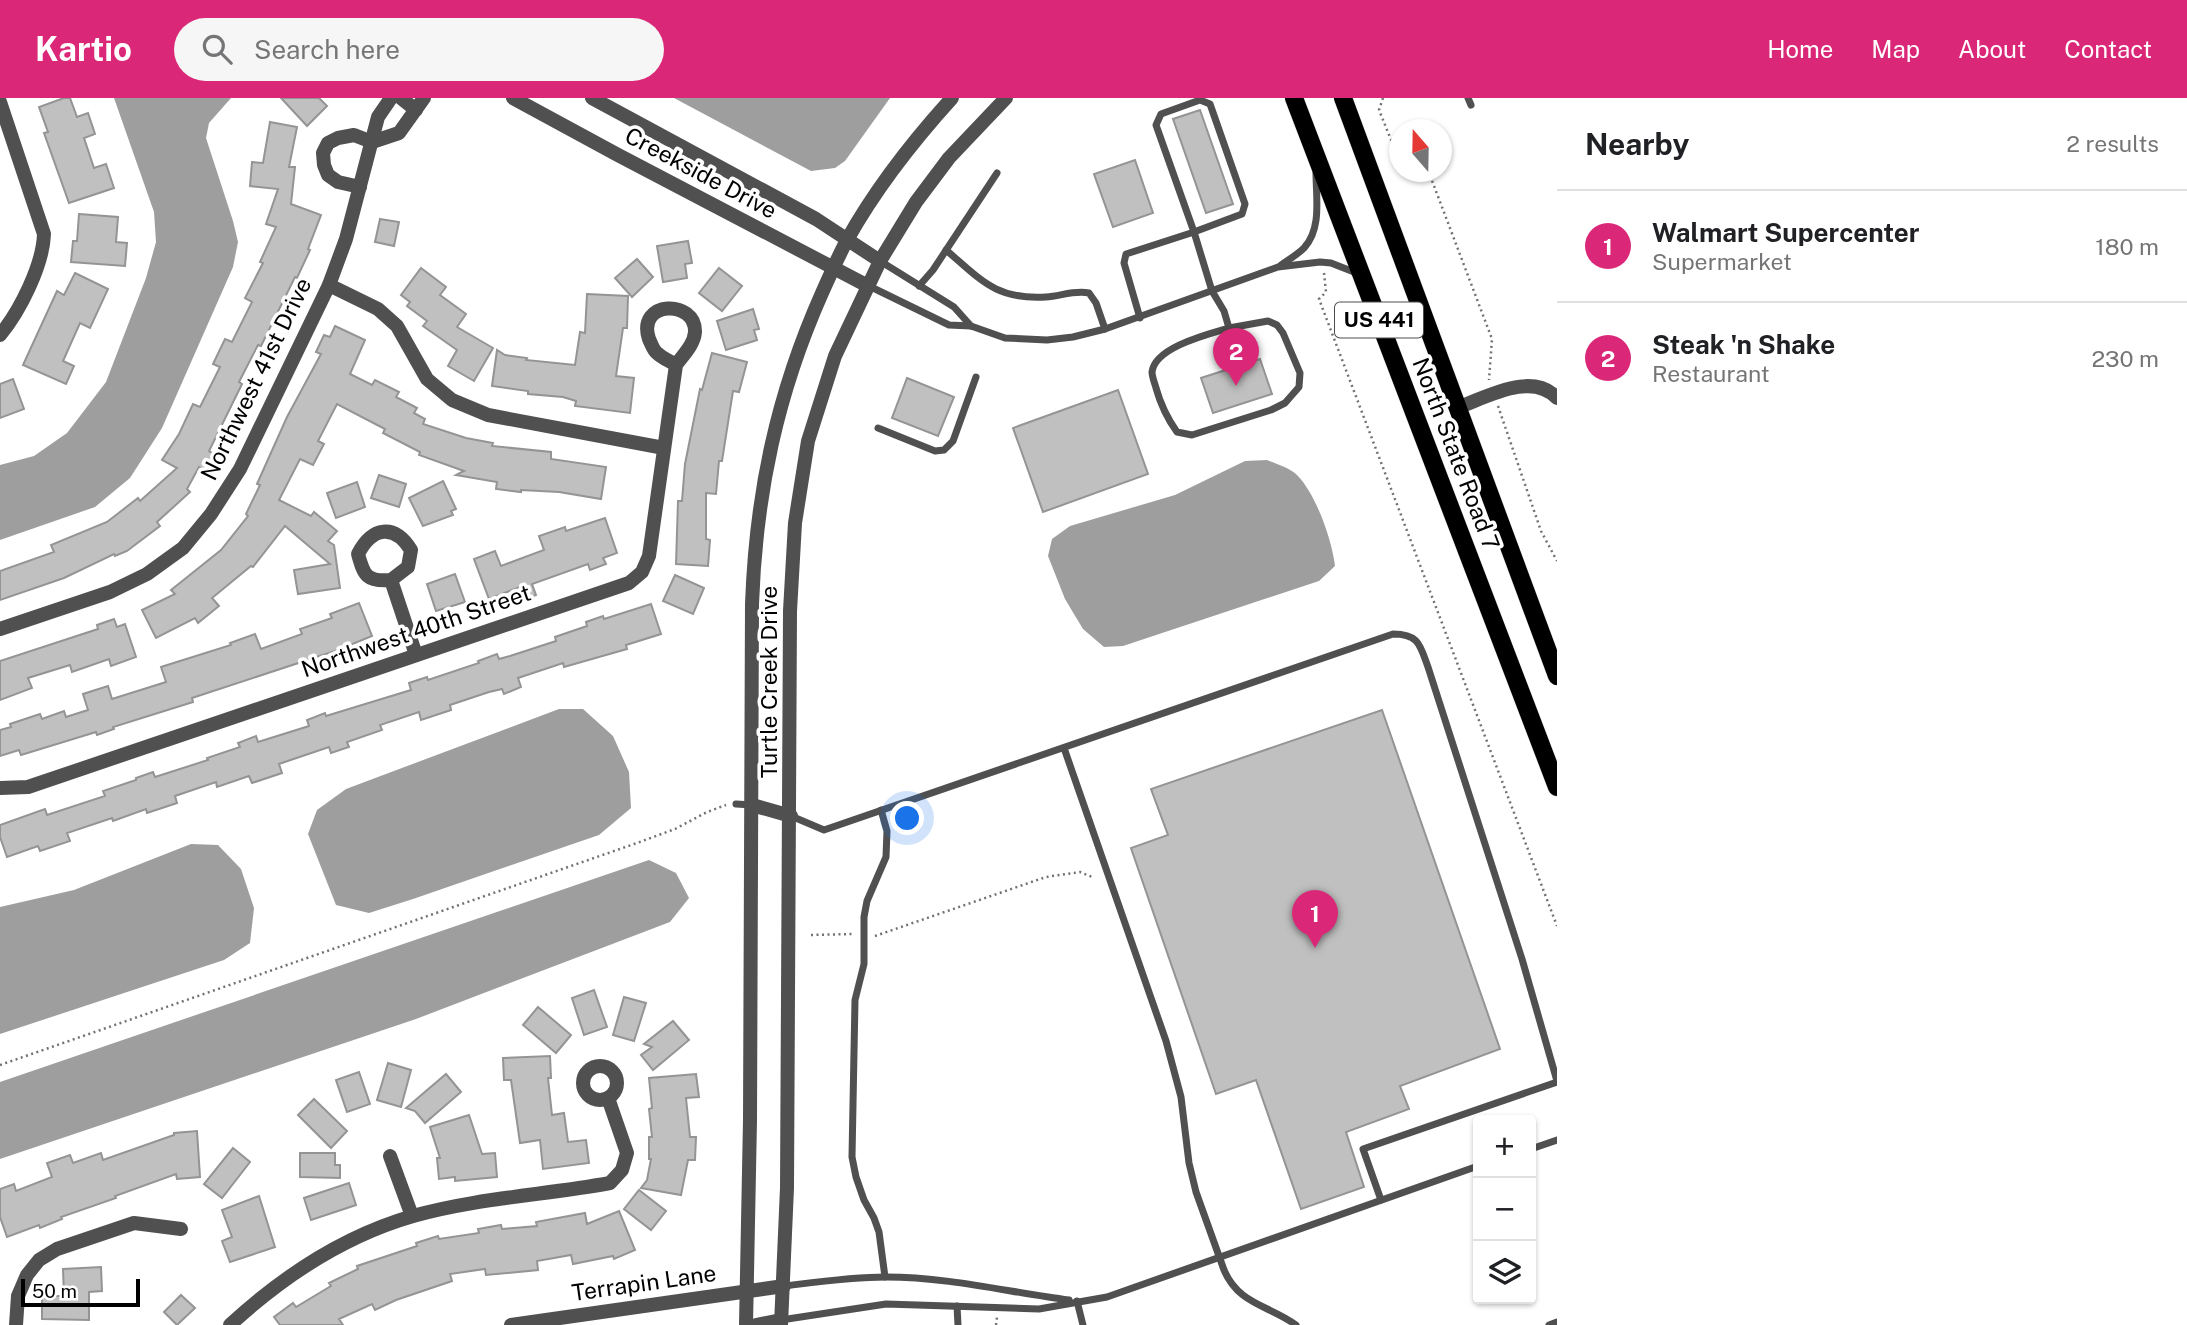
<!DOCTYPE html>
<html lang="en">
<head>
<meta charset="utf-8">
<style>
  :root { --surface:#fff; --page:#f6f6f6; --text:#202124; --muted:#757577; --line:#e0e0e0; --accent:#db2777 }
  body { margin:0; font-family:"Public Sans",sans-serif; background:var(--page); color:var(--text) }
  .controls { position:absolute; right:21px; bottom:21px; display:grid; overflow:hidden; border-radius:7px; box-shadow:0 2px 5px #0004 }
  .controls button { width:63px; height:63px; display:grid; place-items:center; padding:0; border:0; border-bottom:2px solid var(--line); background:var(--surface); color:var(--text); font:35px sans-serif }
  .compass { position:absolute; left:1389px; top:21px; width:63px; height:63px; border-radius:50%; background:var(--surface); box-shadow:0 2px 5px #0004; rotate:340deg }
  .scale { position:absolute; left:21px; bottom:18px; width:119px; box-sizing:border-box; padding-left:7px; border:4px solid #000; border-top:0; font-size:19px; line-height:24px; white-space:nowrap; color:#000; -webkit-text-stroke:5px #fff; paint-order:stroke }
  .you { position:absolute; left:908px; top:721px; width:24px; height:24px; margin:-18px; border:5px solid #fff; border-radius:50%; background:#1a73e8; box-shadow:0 0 0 10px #1a73e833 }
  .badge { display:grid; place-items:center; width:46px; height:46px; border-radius:50%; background:var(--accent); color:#fff; font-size:23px; font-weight:700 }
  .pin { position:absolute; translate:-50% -58px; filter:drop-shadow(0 2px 4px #0008) }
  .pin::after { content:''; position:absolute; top:37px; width:24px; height:21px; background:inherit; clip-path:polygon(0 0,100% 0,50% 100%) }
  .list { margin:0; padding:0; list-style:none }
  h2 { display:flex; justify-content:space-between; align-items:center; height:91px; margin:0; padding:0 28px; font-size:30px }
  h2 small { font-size:23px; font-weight:400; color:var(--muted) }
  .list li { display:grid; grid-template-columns:46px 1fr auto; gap:21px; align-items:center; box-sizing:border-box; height:112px; padding:0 28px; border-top:2px solid var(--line) }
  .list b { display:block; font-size:26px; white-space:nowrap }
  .list p { margin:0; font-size:23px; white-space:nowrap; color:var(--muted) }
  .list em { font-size:23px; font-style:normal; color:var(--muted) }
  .icon { flex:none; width:38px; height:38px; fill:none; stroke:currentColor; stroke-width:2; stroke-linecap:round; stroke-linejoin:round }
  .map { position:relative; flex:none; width:1557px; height:1227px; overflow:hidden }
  header { display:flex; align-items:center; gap:42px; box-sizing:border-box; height:98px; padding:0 35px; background:var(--accent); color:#fff }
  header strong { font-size:33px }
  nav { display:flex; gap:38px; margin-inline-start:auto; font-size:24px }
  .search { width:490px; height:63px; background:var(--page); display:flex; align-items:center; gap:18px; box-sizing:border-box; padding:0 24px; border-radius:38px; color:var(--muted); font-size:26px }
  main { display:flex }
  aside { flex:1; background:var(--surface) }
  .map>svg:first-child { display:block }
</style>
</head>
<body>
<header>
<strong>Kartio</strong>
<div class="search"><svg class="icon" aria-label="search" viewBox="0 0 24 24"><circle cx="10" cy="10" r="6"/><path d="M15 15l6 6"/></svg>Search here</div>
<nav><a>Home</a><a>Map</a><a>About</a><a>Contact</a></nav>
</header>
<main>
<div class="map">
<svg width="1557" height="1227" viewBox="0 0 1557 1227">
  <rect width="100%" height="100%" fill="#fff"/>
  <g fill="#9e9e9e">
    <path d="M114 0H231L209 25 206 40 233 123 238 144 233 169 162 330 130 380 95 409 0 442V367L34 358 67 335 106 284 146 180 156 144 154 114Z"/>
    <path d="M674 0H890L845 63 835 70 811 73Z"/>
    <path d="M1267 362C1276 366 1290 370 1297 377 1316 396 1332 442 1335 468L1319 483 1123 548 1104 549 1083 531 1065 501 1048 458 1052 441 1070 428 1175 397 1245 363Z"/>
    <path d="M559 611H583L613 638 629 674 631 710 599 737 413 801 369 815 336 807 308 736 317 712 346 691Z"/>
    <path d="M191 746 218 747 241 771 254 810 250 845 224 862 0 936V809L74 792Z"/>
    <path d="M649 762 676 775 689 800 670 824 416 921 0 1061V984Z"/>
  </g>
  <g fill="#c0c0c0" stroke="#949494" stroke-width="2">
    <path d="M64 0H70L77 19 88 15 95 36 84 40 94 70 106 66 114 90 69 105 44 35 48 34 39 9Z"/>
    <path d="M281 0H319L327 8 307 28Z"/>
    <path d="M1200 12 1233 106 1206 115 1173 21Z"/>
    <path d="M270 24 297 29 289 69H295L291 106 321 117 308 151 310 152 297 180 295 179 261 248 258 247 239 284 242 286 209 353 214 356 205 373 199 369 187 391 190 394 157 424 160 428 127 453 115 458 114 456 64 480 0 502V473L54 454 51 447 107 424 138 400 140 403 177 370 162 362 179 336 193 306 200 309 220 269 213 266 225 241 232 244 252 204 245 200 263 165 260 164 276 129 266 126 278 91 250 88 252 64 263 65Z"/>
    <path d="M1135 62 1153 115 1113 129 1094 76Z"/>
    <path d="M79 116 118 119 116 144 127 145 125 168 71 164 73 143H77Z"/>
    <path d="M380 121 399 124 394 148 375 144Z"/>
    <path d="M688 143 692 165 685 166 687 180 663 184 657 148Z"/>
    <path d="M637 161 653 179 632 199 615 180Z"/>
    <path d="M421 170 446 189 440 197 466 216 457 229 493 250 474 283 448 268 457 252 423 228 427 223 407 208 410 204 401 197Z"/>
    <path d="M719 170 742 188 722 213 699 195Z"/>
    <path d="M75 175 108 191 90 230 80 225 63 263 74 268 66 286 23 267 57 193 64 197Z"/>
    <path d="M587 196 628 198 627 230H623L616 278 634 280 630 315 575 308 576 303 563 299 528 296V293L492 288 497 252 505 257 527 260 526 262 575 267 580 234 585 235Z"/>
    <path d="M753 211 759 231 754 232 757 242 726 252 717 223Z"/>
    <path d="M335 228 365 242 350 276 372 287 375 282 399 294 396 299 417 310 414 315 425 321 423 326 466 340 493 345 492 348 551 354V361L606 369 601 401 559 394 521 392V394L496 391 497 384 456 377 464 373 419 357 420 354 383 335 385 331 337 306 318 343 324 346 313 367 300 361 279 402 311 418 314 414 337 433 328 443 334 447 340 490 298 496 294 472 330 466 285 428 253 469 251 468 212 500 219 508 198 525 195 520 156 540 142 512 175 496 171 492 221 452 248 418 246 416 260 387 257 386 287 319 321 256 316 254 324 237 330 239Z"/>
    <path d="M712 255 747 264 739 294 733 293 722 363H719L716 396 706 395V441L710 442 708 468 676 466 678 403H682L685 366 700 291 702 292Z"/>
    <path d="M1260 261 1272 296 1213 315 1201 280Z"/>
    <path d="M907 280 954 299 938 338 892 320Z"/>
    <path d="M13 281 24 311 0 320V286Z"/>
    <path d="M1118 292 1148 376 1043 414 1013 330Z"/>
    <path d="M379 377 406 386 399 409 371 400Z"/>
    <path d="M443 383 456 411 451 413 453 417 423 428 409 400Z"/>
    <path d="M357 384 365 409 336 420 327 395Z"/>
    <path d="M605 420 617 455 603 460 606 466 590 472 588 466 532 486 536 497 524 502 520 489 489 501 474 461 495 453 501 468 544 452 539 438 565 429 566 433Z"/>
    <path d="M455 476 465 504 436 513 427 486Z"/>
    <path d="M675 477 704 490 693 516 663 503Z"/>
    <path d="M359 505 372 538 338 552 192 600 193 604 113 629 114 631 97 637 96 634 21 657 19 652 0 658V632L11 629 10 626 40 616 42 621 64 613 66 619 88 612 83 596 108 588 112 601 166 584 161 569 231 547 230 545 255 536 261 551 302 536 300 531 332 520 330 516Z"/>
    <path d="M651 506 661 536 626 547 627 551 564 569 563 565 518 580 521 589 504 596 502 591 489 594 450 607 451 612 421 622 419 614 380 627 382 632 347 644 349 649 331 655 329 649 279 666 282 675 252 685 249 678 217 689 216 684 175 698 177 705 147 715 146 711 113 723 112 720 67 735 70 743 40 753 38 748 7 759 0 739V727L45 711 47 717 105 698 103 693 136 682V680L153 674 155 679 208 662 207 660 240 649 238 645 256 638 258 644 309 628 307 622 325 615 326 618 411 592 409 585 427 579 428 582 479 565 478 563 497 556 499 561 510 558 556 543 555 539 587 528 586 524 603 518 604 521Z"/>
    <path d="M114 521 117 529 125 526 136 559 111 568 109 561 72 574 70 567 28 580 32 590 0 602V563L98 531 97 527Z"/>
    <path d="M1382 612 1500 951 1400 988 1409 1011 1346 1034 1364 1089 1301 1111 1256 982 1216 996 1131 750 1168 737 1151 691Z"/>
    <path d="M594 892 607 929 584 937 572 900Z"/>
    <path d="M624 899 646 905 634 943 613 937Z"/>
    <path d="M538 909 571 937 556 955 523 927Z"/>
    <path d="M673 923 689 942 653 972 641 957 652 949 644 946Z"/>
    <path d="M550 958 551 980H548L552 1017 564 1015 568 1044 586 1042 589 1065 543 1071 540 1042 520 1045 511 982H504L503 960Z"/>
    <path d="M388 965 411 972 401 1009 377 1002Z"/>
    <path d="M359 974 370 1006 347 1014 336 982Z"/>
    <path d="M446 976 461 994 425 1025 415 1013 406 1010Z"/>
    <path d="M696 976 699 999 686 1000 690 1039H696L695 1062H688L681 1097 641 1090 647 1082 651 1061H649V1039H652L649 1011 652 1010 649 980Z"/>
    <path d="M314 1001 347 1033 331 1050 298 1017Z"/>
    <path d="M469 1017 482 1056 495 1055 497 1079 455 1083V1079L439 1081 437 1060H440L430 1029Z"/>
    <path d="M197 1033 200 1079 177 1081 176 1076 115 1098 116 1100 61 1119 62 1121 40 1130 39 1127 7 1139 0 1119V1091L14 1086 16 1093 52 1079 47 1065 70 1057 73 1065 101 1055 103 1062 174 1037V1035Z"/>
    <path d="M233 1050 250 1064 222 1100 204 1086Z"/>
    <path d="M300 1055H335V1067H340V1080L300 1079Z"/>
    <path d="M349 1085 356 1107 311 1122 304 1100Z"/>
    <path d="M639 1092 666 1113 651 1132 624 1111Z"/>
    <path d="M259 1098 275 1149 230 1164 222 1143 232 1139 222 1112Z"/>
    <path d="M619 1113 635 1152 614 1161 613 1158 573 1166 571 1157 537 1163 538 1172 486 1177 485 1171 450 1176 452 1183 396 1202 375 1212 372 1206 339 1221 343 1227H280L274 1219 293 1205 296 1209 331 1188 329 1185 358 1171 357 1168 417 1148 416 1145 438 1138 439 1141 479 1135 478 1131 501 1127 502 1131 537 1128 536 1124 585 1115 587 1126Z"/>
    <path d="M101 1169 102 1193 89 1194V1222L42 1221V1198H64L63 1171Z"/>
    <path d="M181 1197 195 1210 177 1227 164 1214Z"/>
  </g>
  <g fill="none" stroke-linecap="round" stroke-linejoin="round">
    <defs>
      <g id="primary">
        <path d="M1294 0 1557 689"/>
        <path d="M1343 0 1557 578"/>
      </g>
    </defs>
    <use href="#primary" stroke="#dbdbdb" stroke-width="19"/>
    <g stroke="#727272" stroke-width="2.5" stroke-dasharray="2 3.5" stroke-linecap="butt">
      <path d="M1383 0 1379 12 1400 64"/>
      <path d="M1419 74 1431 80 1492 241 1489 282"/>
      <path d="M1324 175 1326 194 1319 201 1557 828"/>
      <path d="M1498 308 1541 433 1557 463"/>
      <path d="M811 837 852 836"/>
      <path d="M875 838 1046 779 1080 774 1092 779"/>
      <path d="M0 967 637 745 675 731 707 714 726 707"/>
      <path d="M996 1227 997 1219"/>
    </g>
    <g stroke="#505050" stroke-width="7">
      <path d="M1468 0 1471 7"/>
      <path d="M946 152C981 182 996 202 1046 199 1061 198 1074 192 1089 195L1096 205 1105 231"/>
      <path d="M880 163 954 209 971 228"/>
      <path d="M1281 167C1288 162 1297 157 1304 150 1322 131 1316 99 1316 75"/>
      <path d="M869 188 949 227 971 228 1005 240 1047 242 1073 239 1105 231 1278 169 1320 164 1331 165 1359 176"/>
      <path d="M919 188 933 172 997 75"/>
      <path d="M1140 220 1124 165 1126 156 1194 134 1156 27 1161 16 1200 2 1210 6 1245 106 1242 116 1194 134 1212 193 1224 213 1229 230 1268 223 1277 227 1283 235 1300 275 1299 289 1285 305 1271 312 1192 337 1177 334C1167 320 1161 308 1156 290 1155 286 1152 279 1152 274 1155 249 1209 236 1229 230"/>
      <path d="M878 330 935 353 944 352 953 343 976 279"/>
      <path d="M1064 650 1166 943 1181 999 1189 1065 1196 1094 1224 1172C1239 1207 1269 1207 1296 1227"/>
      <path d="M736 706 752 707"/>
      <path d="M881 712 887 733 886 759 867 803 864 819V866L855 902 852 1059 856 1079 864 1102 874 1120 879 1134 885 1179"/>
      <path d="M791 718 824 732 1393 536C1419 536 1420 547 1428 569L1522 861 1557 983"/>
      <path d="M1531 1051 1557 1042"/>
      <path d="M1381 1102 1363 1051 1557 984"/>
      <path d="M784 1188C817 1184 852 1179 886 1179 948 1179 1008 1194 1069 1202"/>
      <path d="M1077 1203 1083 1227"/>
      <path d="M957 1208 958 1227"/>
      <path d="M781 1222 886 1206 1039 1211 1107 1199 1478 1068"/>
      <path d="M1549 1227 1557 1224"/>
    </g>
    <g stroke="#505050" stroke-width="14">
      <path d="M401 0 416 12"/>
      <path d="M0 4 44 136C43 167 20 213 0 237"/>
      <path d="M360 89 338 84 328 77 324 67 323 55 328 45 338 40 354 37 372 44 399 35 424 0"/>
      <path d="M329 187 378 211 397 228 427 281 452 302 488 317 664 350"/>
      <path d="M1459 309C1487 299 1532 273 1557 300"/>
      <path d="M391 482C367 484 364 478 358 456 372 429 394 425 411 452L408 469 391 482 416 557"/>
      <path d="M0 531 110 494 147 476 183 450 211 416 240 371 329 187 346 141 378 19 391 0"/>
      <path d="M0 690 28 689 629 485 642 474 649 458 676 267C683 257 694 247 695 234 696 201 636 202 649 241 651 245 653 252 657 255 662 260 670 263 676 267"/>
      <circle cx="600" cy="985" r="17"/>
      <path d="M390 1058 412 1118"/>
      <path d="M16 1227 18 1198 27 1177 39 1162 57 1151 134 1125 181 1131"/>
      <path d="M230 1227C282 1179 344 1138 413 1118 477 1100 545 1097 610 1085L622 1072 627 1055 608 1000"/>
    </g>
    <g stroke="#505050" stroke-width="14">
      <path d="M513 0 618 57 868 188"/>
      <path d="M592 0 816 121 880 163"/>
      <path d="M752 707 791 718"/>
      <path d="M511 1227 784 1188"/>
      <path d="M746 1227 750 1022 752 506C756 395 777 296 822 195 830 177 838 159 847 142 876 90 913 43 952 0"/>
      <path d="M756 1227 781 1222"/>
      <path d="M781 1227 787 1090 790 513 795 425 808 343 835 258 880 163 916 104 949 60 1006 0"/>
    </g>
    <use href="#primary" stroke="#000" stroke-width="18"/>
  </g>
  <g text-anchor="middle" stroke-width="7" stroke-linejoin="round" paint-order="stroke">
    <rect fill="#fff" stroke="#4c4c4c" stroke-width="2" x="1335" y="204.5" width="88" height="35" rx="5"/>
    <g font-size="21" font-weight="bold" fill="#000">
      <text x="1379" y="229">US 441</text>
    </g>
    <g font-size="23" fill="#000" stroke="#fff">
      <text transform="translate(701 75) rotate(28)" y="8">Creekside Drive</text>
      <text transform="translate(256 281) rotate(-64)" y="8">Northwest 41st Drive</text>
      <text transform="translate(1456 356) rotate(69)" y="8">North State Road 7</text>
      <text transform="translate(416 533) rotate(-19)" y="8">Northwest 40th Street</text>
      <text transform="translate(769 584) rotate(-90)" y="8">Turtle Creek Drive</text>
      <text transform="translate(644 1185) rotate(-8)" y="8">Terrapin Lane</text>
    </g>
  </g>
</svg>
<div class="controls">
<button>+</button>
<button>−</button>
<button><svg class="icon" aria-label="layers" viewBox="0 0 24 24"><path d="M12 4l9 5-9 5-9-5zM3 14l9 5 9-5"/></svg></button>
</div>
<svg class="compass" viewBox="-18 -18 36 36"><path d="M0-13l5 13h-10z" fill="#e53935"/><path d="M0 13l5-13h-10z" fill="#757577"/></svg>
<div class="scale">50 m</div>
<div class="you"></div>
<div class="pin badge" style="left:1315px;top:850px">1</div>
<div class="pin badge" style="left:1236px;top:288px">2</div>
</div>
<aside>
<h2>Nearby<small>2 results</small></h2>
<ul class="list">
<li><span class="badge">1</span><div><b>Walmart Supercenter</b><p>Supermarket</p></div><em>180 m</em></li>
<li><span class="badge">2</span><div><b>Steak 'n Shake</b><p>Restaurant</p></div><em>230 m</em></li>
</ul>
</aside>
</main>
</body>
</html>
